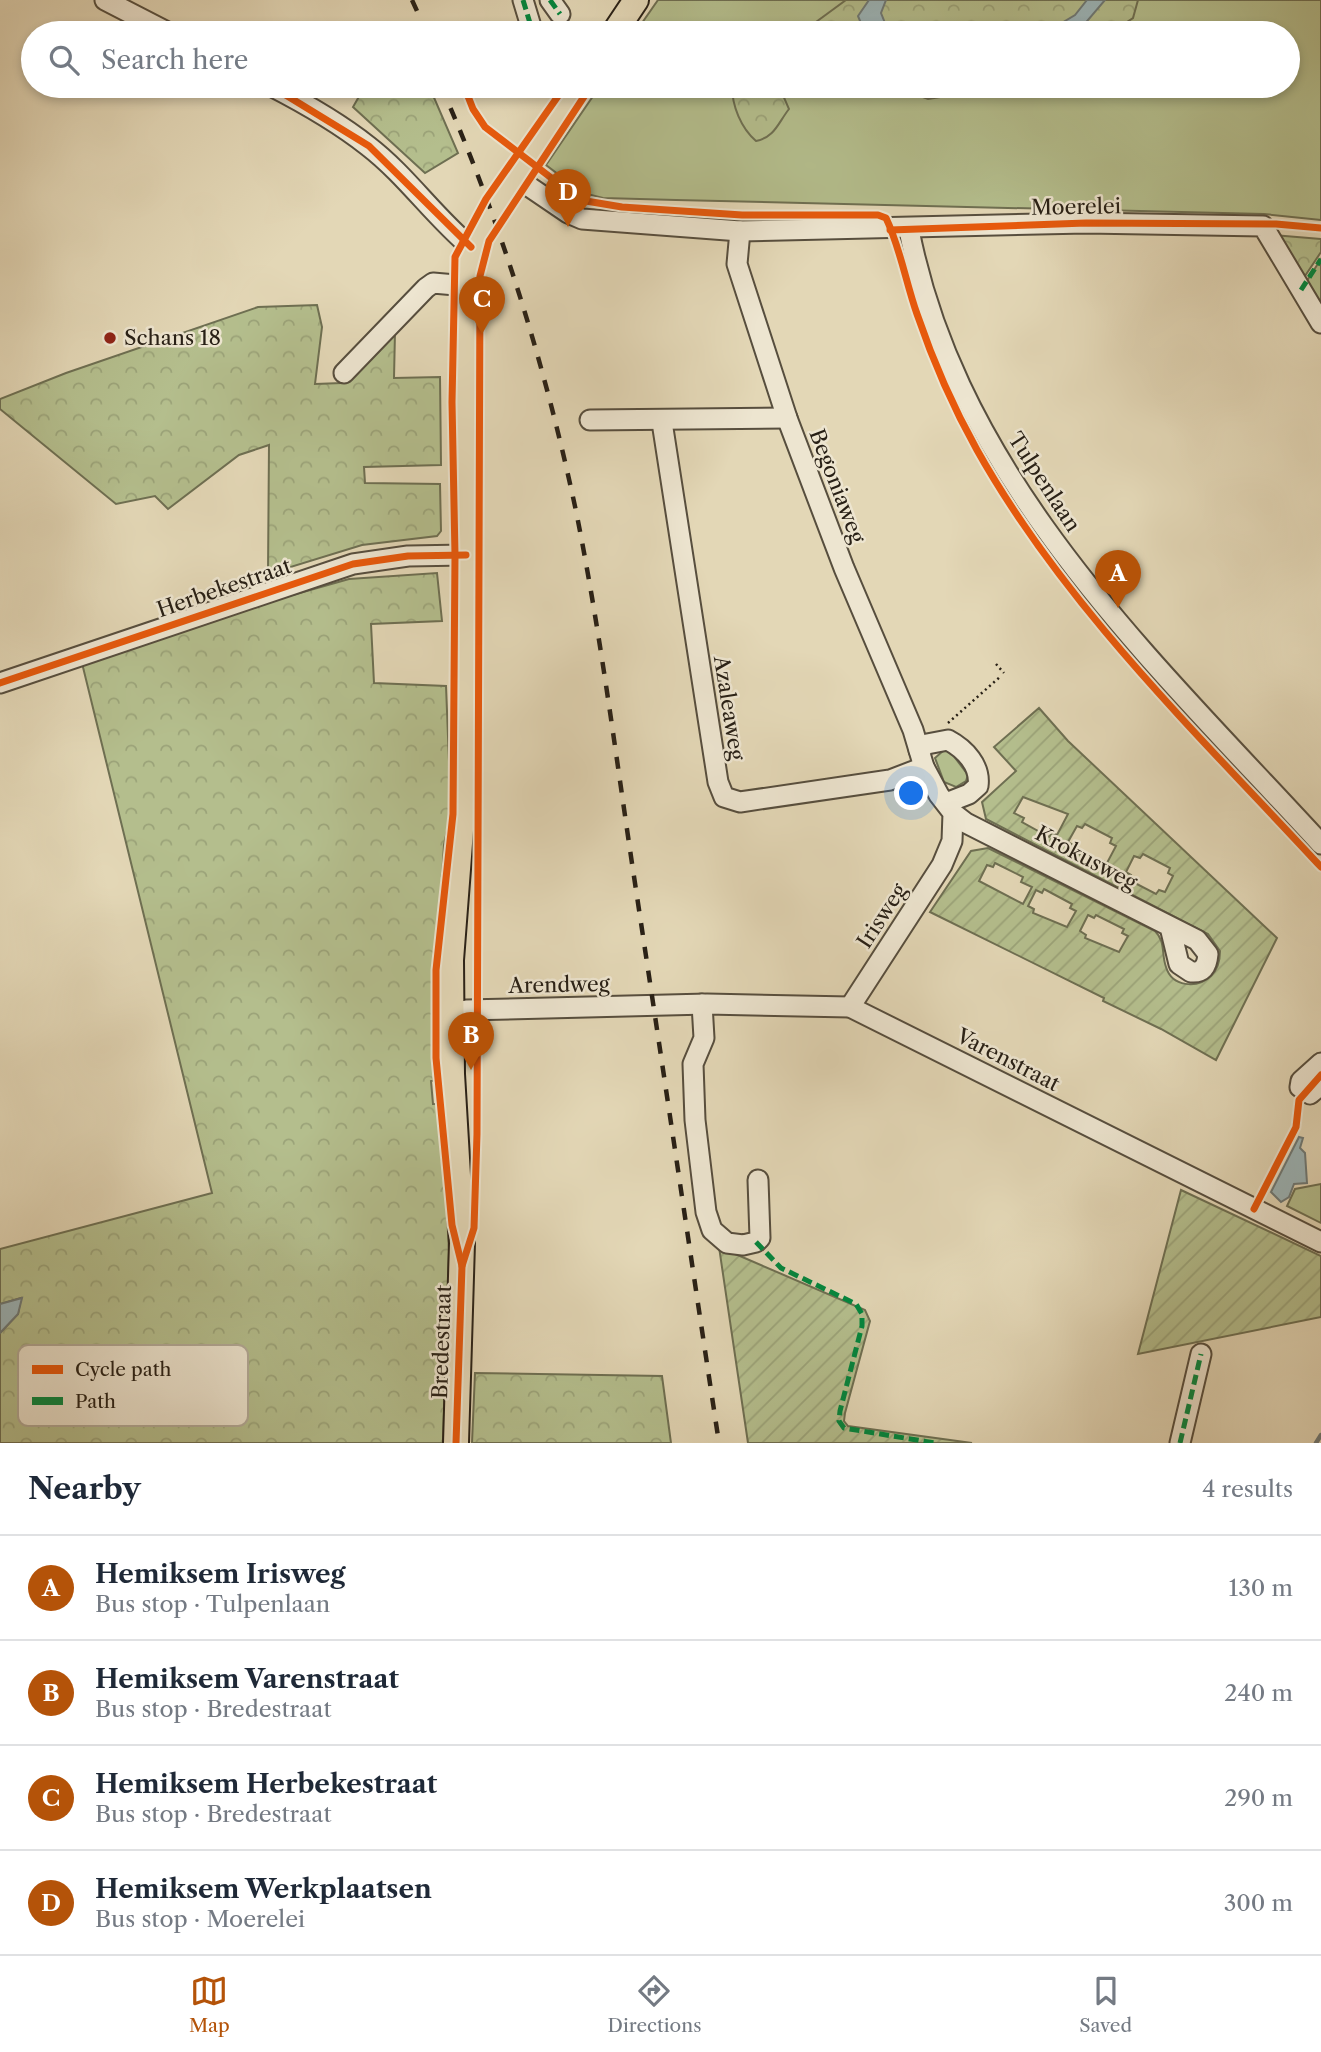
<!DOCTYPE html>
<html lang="en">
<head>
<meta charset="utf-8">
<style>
  :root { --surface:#fff; --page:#f2f2f3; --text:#1f2937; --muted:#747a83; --line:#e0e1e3; --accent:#b45309 }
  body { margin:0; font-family:"Libre Caslon Text",serif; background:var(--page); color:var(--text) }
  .you { position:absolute; left:912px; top:794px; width:24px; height:24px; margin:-18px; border:5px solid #fff; border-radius:50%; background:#1a73e8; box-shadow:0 0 0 10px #1a73e833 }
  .badge { display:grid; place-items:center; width:46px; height:46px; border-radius:50%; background:var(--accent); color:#fff; font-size:23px; font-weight:700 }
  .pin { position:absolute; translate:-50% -58px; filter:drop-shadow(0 2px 4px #0008) }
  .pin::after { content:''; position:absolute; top:37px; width:24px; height:21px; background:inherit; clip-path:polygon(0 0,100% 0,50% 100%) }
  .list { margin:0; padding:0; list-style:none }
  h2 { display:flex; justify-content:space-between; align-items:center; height:91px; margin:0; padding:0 28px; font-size:30px }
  h2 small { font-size:23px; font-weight:400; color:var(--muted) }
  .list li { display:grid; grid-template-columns:46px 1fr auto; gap:21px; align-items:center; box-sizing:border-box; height:105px; padding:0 28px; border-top:2px solid var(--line) }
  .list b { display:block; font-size:26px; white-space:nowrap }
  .list p { margin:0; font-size:23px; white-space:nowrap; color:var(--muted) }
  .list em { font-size:23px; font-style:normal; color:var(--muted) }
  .icon { flex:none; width:38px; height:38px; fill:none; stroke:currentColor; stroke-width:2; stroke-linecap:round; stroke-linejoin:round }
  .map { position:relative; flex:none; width:1321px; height:1443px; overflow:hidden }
  .search { position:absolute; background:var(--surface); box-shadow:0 4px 10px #0003; left:21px; right:21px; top:21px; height:77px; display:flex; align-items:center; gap:18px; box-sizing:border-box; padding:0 24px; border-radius:38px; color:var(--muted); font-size:26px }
  .sheet { height:511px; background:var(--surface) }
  nav { display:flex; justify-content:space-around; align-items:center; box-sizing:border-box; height:98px; border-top:2px solid var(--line); background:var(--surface); font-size:19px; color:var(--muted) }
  nav a { display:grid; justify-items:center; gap:4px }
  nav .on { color:var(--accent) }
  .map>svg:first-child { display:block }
</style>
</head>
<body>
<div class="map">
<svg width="1321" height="1443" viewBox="0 0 1321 1443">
  <defs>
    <pattern id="forest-crowns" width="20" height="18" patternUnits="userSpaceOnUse" patternTransform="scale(1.75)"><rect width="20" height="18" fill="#b4be8d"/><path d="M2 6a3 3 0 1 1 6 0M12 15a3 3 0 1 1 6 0" fill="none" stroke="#9ba379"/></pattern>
    <pattern id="garden-furrows" width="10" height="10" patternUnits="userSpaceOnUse" patternTransform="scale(1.75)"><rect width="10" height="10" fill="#b4be8d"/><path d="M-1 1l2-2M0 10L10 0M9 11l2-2" fill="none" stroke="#9ba379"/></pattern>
  </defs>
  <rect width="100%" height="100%" fill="#e3d7b6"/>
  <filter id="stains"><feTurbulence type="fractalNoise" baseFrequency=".00286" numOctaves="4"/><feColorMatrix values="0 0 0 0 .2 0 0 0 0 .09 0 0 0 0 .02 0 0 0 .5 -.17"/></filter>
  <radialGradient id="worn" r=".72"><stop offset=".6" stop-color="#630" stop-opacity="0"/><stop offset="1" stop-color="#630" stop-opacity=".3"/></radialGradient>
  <g fill="#b4be8d" stroke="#6e6f52" stroke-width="2">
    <path d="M658 0H1321V220L1264 214 676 200 603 198 583 193 546 165 600 86H1288V33H635Z"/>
    <path d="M1321 259V323L1301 290Z"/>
    <path d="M944 750 950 751 968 775 966 781 956 787 944 782 935 758Z"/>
    <path d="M1321 1184V1223L1287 1206 1295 1189Z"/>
  </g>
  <g fill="url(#forest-crowns)" stroke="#6e6f52" stroke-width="2">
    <path d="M846 0H1138L1133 18 1110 33H823L816 22Z"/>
    <path d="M365 86H429L458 153 425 173 353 107Z"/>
    <path d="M732 86H779L789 109C778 123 775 137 756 141 741 128 732 106 732 86Z"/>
    <path d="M893 86H1011L928 99Z"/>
    <path d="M1273 235 1321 239V252L1301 282Z"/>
    <path d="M317 305 322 327 315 384 342 383 395 332 394 378 440 377 441 465 364 467 365 483 440 484 441 531 437 536 362 545 268 574 269 445 239 455 168 509 155 496 116 504 0 409V399L66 373 258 307Z"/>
    <path d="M437 573 442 621 371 624 374 683 446 686 451 812 444 845 438 949 433 966 432 1060 438 1080 431 1081 433 1104H441L449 1251 443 1443H0V1333L18 1314 21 1298 0 1304V1249L212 1193 80 655 349 579Z"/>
    <path d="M475 1373 662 1376 671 1443H472Z"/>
  </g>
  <g fill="url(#garden-furrows)" stroke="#6e6f52" stroke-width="2" fill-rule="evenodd">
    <path d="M1039 708 1068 741 1277 938 1216 1060 1161 1029 1103 1001 1104 998 930 912 971 851 988 848 1155 931C1166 942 1161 953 1166 967 1172 987 1197 989 1211 976 1218 969 1220 960 1220 951L1208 934 986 819 982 802 1016 771 994 747ZM1023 797 1068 814 1057 835 1052 833 1049 837 1022 822 1024 818 1014 813ZM1085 824 1112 838 1110 843 1116 846 1107 863 1101 860 1098 864 1071 850 1073 845 1068 842 1077 826 1082 828ZM1143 854 1170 868 1168 873 1173 876 1165 892 1159 890 1156 894 1129 880 1131 875 1126 872 1134 856 1140 858ZM995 863 1023 877 1021 882 1032 887 1023 904 979 881 987 865 993 867ZM1044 889 1072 904 1070 908 1076 911 1067 927 1033 913 1034 909 1028 906 1036 890 1042 893ZM1088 915 1094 918 1096 915 1124 929 1122 933 1128 936 1119 952 1085 938 1086 935 1080 931Z"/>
    <path d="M1181 1190 1321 1256V1317L1138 1354Z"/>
    <path d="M719 1247 865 1310 870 1321 845 1413 844 1421 848 1426 972 1443H748Z"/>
  </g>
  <g fill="#9cb6ba" stroke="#6e7a78" stroke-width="2">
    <path d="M869 0H886L881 13 889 33H865L858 16Z"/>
    <path d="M1087 0H1105L1077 33H1045L1075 15Z"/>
    <path d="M1299 1137 1303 1138 1300 1148 1305 1153 1307 1183 1294 1184 1289 1197 1281 1202 1271 1192Z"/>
    <path d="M22 1298 18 1314 0 1333V1304Z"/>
  </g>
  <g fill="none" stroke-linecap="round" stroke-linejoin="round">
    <path stroke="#6e7a78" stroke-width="4.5" d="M1316 1443 1321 1435"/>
    <defs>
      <g id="minor">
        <path d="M105 0 169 33"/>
        <path d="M523 0 533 33"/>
        <path d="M550 0 560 14"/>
        <path d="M271 86C304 103 339 123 368 146 407 176 435 218 473 249"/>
        <path d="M515 177 568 213 582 219 740 231 1086 223 1263 226 1321 323"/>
        <path d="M909 230C958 482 1155 663 1321 844"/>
        <path d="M740 231 737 264 787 418 844 568 913 730 924 767 939 795 953 813 952 841 942 865 850 1007"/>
        <path d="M344 373 426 288 433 283 467 286"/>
        <path d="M590 420 787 418"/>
        <path d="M662 422 718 782 724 797 740 802 890 780 924 767"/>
        <path d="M0 683 353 564 408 556 465 555"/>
        <path d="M919 750 927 744 948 740C965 749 981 766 978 786L969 794 946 803"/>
        <path d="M953 813 966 823 1197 940 1208 954C1207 966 1203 973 1191 972L1179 964 1170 927"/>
        <path d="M702 1004 704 1038 693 1064 695 1120 706 1212 712 1230 727 1243 743 1245 756 1242 760 1238 758 1180"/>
        <path d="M466 1010 707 1004 850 1007 1321 1242"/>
        <path d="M1321 1063 1301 1081 1300 1087 1310 1094 1321 1085"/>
        <path d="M1180 1443 1201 1354"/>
      </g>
      <g id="major">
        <path d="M614 33 636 0"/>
        <path d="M456 1443 462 1243 452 1074 451 960 464 791 465 336C466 302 464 261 480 230L578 86"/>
      </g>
    </defs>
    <use href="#minor" stroke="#574e3e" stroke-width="23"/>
    <use href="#major" stroke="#282016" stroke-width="28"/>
    <g stroke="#282016" stroke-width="2.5" stroke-dasharray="2 3.5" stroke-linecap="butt">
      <path d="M996 664 1004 673"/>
      <path d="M948 723 1001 676"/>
    </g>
    <use href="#minor" stroke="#ede5d0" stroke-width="19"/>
    <use href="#major" stroke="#e3d7b6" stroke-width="24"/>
    <g stroke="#282016" stroke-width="4.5" stroke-dasharray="12 12" stroke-linecap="butt">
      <path d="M412 0 427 33"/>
      <path d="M441 86C501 222 545 365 576 511 600 630 615 750 633 870 662 1061 690 1252 719 1443"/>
    </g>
    <g stroke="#00873e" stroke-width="5" stroke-dasharray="10 5" stroke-linecap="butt">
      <path d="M523 0 533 33"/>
      <path d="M550 0 560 14"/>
      <path d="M1301 290 1321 259"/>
      <path d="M756 1242 781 1268 856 1304 862 1314V1326L840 1411 839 1421 844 1428 935 1443"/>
      <path d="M1180 1443 1201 1354"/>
    </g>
    <defs>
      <g id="cycleway">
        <path d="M271 86 369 146 471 247"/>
        <path d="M464 86 473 109 485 127 580 200 622 207 742 215H878L886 218C900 247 906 283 917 314 933 361 953 407 977 450 1065 607 1200 736 1321 867"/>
        <path d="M890 230 1086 223 1276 224 1321 228"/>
        <path d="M0 683 353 564 408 556 466 555"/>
        <path d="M1254 1209 1296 1127 1299 1100 1321 1075"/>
        <path d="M462 1266 474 1228 477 1134 480 276 489 241 591 86"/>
        <path d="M456 1443 462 1266 452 1225 436 1058V970L453 814 455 555 452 402 455 257 486 199 563 89 558 86"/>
      </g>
    </defs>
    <use href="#cycleway" stroke="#ede5d0" stroke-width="11"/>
    <use href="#cycleway" stroke="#e8590c" stroke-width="7"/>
  </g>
  <circle fill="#8f2418" stroke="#ede5d0" stroke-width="2.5" cx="110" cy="338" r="7"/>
  <g text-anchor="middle" stroke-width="5" stroke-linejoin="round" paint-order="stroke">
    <g font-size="21" fill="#282016" stroke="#ede5d0">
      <text transform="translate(1076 207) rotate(-1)" y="7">Moerelei</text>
      <text transform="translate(1044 482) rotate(57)" y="7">Tulpenlaan</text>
      <text transform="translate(837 486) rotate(69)" y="7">Begoniaweg</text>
      <text transform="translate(224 588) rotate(-19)" y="7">Herbekestraat</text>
      <text transform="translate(729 708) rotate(81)" y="7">Azaleaweg</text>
      <text transform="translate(1086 858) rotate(28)" y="7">Krokusweg</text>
      <text transform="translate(882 916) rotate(-57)" y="7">Irisweg</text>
      <text transform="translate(559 985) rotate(-1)" y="7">Arendweg</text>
      <text transform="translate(1008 1060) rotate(27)" y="7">Varenstraat</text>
      <text transform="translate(442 1342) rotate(-88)" y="7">Bredestraat</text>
    </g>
    <g font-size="21" fill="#282016" stroke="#ede5d0" text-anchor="start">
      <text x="124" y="345">Schans 18</text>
    </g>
  </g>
  <rect x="18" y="1345" width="230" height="81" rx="10" fill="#ede5d0" stroke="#b2aa98" stroke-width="2"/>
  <rect x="32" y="1365" width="31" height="9" fill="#e8590c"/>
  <rect x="32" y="1397" width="31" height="8" fill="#00873e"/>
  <g font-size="19" fill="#282016">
    <text x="75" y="1376">Cycle path</text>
    <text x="75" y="1408">Path</text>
  </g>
  <rect width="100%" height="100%" filter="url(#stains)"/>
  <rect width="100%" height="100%" fill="url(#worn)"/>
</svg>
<div class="you"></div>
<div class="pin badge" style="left:1118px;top:608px">A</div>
<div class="pin badge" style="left:471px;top:1070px">B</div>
<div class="pin badge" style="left:482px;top:334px">C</div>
<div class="pin badge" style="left:568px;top:227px">D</div>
<div class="search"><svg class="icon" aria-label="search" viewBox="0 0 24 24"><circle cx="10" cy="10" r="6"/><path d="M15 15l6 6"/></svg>Search here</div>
</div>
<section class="sheet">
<h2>Nearby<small>4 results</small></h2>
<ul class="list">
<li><span class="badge">A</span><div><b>Hemiksem Irisweg</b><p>Bus stop · Tulpenlaan</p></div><em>130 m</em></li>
<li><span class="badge">B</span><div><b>Hemiksem Varenstraat</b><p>Bus stop · Bredestraat</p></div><em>240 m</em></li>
<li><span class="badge">C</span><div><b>Hemiksem Herbekestraat</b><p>Bus stop · Bredestraat</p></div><em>290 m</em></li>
<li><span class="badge">D</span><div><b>Hemiksem Werkplaatsen</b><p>Bus stop · Moerelei</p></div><em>300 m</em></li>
</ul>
</section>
<nav>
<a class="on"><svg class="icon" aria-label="map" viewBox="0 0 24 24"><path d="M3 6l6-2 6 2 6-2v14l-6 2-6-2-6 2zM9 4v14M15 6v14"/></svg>Map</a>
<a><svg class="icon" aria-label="directions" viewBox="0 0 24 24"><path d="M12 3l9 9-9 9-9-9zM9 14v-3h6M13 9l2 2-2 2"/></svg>Directions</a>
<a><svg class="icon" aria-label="saved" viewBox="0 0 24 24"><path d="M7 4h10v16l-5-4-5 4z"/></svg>Saved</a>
</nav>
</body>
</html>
